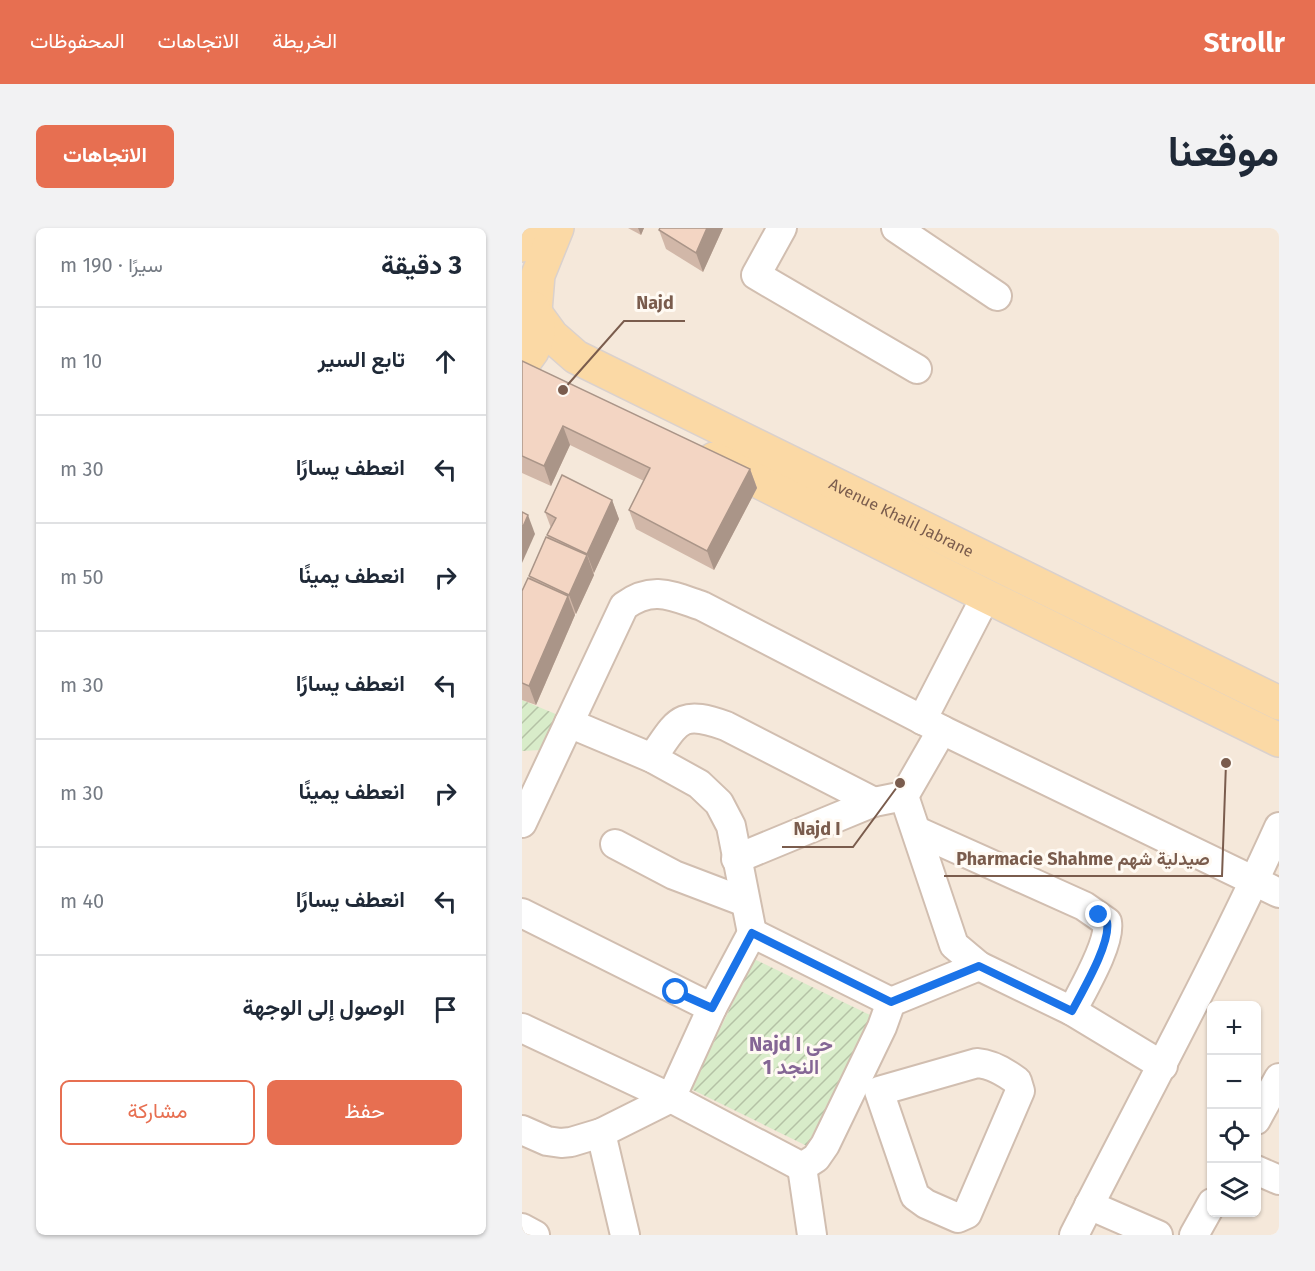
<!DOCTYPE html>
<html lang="ar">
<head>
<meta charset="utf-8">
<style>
  :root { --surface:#fff; --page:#f2f2f3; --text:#1f2937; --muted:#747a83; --line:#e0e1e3; --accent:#e76f51 }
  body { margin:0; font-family:"Fira Sans",Vazirmatn,sans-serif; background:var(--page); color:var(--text); direction:rtl }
  .controls { position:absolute; right:18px; bottom:18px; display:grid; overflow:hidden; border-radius:9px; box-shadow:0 2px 4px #0004 }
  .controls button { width:54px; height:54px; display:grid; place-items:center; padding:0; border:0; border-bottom:2px solid var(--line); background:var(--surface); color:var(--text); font:30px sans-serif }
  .stop { position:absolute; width:18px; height:18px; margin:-14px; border:4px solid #1a73e8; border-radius:50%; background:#fff }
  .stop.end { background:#1a73e8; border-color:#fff; box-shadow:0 2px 6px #0008 }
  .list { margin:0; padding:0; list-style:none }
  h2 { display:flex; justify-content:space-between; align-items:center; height:78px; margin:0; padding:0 24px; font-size:26px }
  h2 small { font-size:20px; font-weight:400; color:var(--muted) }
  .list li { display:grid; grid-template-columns:39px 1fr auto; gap:18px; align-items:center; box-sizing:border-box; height:108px; padding:0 24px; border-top:2px solid var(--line) }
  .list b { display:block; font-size:22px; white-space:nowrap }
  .list em { font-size:20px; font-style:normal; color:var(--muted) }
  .actions { display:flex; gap:12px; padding:18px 24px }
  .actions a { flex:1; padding:14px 0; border:2px solid var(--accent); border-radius:9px; text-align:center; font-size:21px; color:var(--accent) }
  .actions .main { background:var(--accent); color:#fff }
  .icon { flex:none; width:33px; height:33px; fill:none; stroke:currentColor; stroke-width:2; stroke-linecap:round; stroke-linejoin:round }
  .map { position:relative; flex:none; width:757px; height:1007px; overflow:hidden; direction:ltr; border-radius:9px }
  header { display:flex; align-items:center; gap:36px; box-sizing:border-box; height:84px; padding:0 30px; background:var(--accent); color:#fff }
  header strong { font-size:28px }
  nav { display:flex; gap:33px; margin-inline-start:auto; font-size:21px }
  .intro { display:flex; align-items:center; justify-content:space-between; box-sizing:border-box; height:144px; padding:0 36px }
  h1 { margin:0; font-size:42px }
  .button { padding:15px 27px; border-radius:9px; background:var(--accent); color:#fff; font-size:21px; font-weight:700 }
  main { display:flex; gap:36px; padding:0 36px }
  aside { flex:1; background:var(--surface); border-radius:9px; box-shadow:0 2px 4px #0004 }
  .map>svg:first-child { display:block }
</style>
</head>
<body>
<header>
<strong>Strollr</strong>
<nav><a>الخريطة</a><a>الاتجاهات</a><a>المحفوظات</a></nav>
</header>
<div class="intro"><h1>موقعنا</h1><a class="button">الاتجاهات</a></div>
<main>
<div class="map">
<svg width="757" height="1007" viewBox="0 0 757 1007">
  <defs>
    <pattern id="garden-furrows" width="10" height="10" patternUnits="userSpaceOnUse" patternTransform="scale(1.5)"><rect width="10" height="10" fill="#d8ecc9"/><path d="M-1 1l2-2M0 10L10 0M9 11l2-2" fill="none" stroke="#b4c2a5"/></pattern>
  </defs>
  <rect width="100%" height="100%" fill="#fdf6ec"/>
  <path fill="#f5e8da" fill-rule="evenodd" d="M0 0H757V1007H0ZM690 778H734V984H690Z"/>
  <g fill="url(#garden-furrows)">
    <path d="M0 472 36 487 19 522 0 523Z"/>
    <path d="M232 731 350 788 285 918 169 861Z"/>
  </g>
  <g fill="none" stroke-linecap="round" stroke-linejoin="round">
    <defs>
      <g id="minor">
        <path d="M260 0 234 47 395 141"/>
        <path d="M374 0 475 68"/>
        <path d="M400 492 464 368"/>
        <path d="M47 495 130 530 177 556 197 575 209 598 230 705"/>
        <path d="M130 530C156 493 157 481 204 498L352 574"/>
        <path d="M382 568 432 717 457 738 550 783 641 838"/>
        <path d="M0 595 102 378C131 357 150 368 180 378L420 502 757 665"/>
        <path d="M395 603 562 678 585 694C589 715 560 763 550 783"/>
        <path d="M93 616 152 647 223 674"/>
        <path d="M214 631 352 574 382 568 420 502"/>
        <path d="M0 685 190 780"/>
        <path d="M0 800 149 870 280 939 294 930 303 917 360 799 369 774 457 738"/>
        <path d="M455 835C469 836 483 844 495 853L498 863 445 986 436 990 404 976 393 968 357 863Z"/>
        <path d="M734 892 757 850"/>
        <path d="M0 902 25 913 39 915 49 914 79 905 149 870 190 780 230 705 369 774"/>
        <path d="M79 905 103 1007"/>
        <path d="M280 939 290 1007"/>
        <path d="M734 942 757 952"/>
        <path d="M567 977 636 1007"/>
        <path d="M0 1000 13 1007"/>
        <path d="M552 1007C621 871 694 738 757 599"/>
        <path d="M672 1007 690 975"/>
      </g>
      <g id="major">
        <path d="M0 17 8 0"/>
        <path d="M13 83 16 47 35 0"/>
        <path id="s1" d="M14 86 30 108 54 129 757 475"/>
        <path d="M0 135C16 121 21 99 11 80"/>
        <path d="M192 231 464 368 757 512"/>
      </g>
    </defs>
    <use href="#minor" stroke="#d1beb0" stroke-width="32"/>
    <use href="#major" stroke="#dad1cd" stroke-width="36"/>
    <use href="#minor" stroke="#fff" stroke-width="28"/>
    <use href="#major" stroke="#fbd9a5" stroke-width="33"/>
  </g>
  <g fill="#d1b7a8">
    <path d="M106 0H122L119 7Z"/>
    <path d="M201 0 181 44 144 21 137 2Z"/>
    <path d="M0 133 228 241 235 260 192 342 114 301 107 282 122 253 48 217 29 258 0 245Z"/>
    <path d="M90 272 97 291 72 345 71 344 72 347 54 386 53 385V387L14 477 0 472V363L8 351 7 348 26 310 25 307 29 300 23 284Z"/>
  </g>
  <g fill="#aa9588">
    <path d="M116 0H122L119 7Z"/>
    <path d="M185 0H201L181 44 174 25Z"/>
    <path d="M41 198 48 217 29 258 22 238Z"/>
    <path d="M228 241 235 260 192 342 185 323Z"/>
    <path d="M90 272 97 291 72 345 65 326Z"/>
    <path d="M6 287 13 306 0 335V301Z"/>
    <path d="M65 327 72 347 54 386 47 367Z"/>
    <path d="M46 368 53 387 14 477 7 458Z"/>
  </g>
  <g fill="#f3d5c3" stroke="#aa9588" stroke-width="1.5">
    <path d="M138 0H185L174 25 137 2Z"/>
    <path d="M0 133 228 241 185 323 107 282 128 240 41 198 22 238 0 228Z"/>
    <path d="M40 247 90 272 65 326 25 307 34 290 23 284Z"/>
    <path d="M0 284 6 287 0 301Z"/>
    <path d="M24 309 65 327 47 367 7 348Z"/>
    <path d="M6 350 46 368 7 458 0 455V363Z"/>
  </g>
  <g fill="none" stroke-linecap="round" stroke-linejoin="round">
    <path stroke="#1a73e8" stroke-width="8" d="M154 764 190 780 230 705 369 774 457 738 550 783C561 762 589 715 585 694L577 687"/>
  </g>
  <g text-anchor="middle" stroke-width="6" stroke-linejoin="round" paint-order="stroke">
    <g font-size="16" fill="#7a5c4d" stroke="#fffaf3">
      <text dy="6" stroke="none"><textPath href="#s1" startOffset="422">Avenue Khalil Jabrane</textPath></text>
    </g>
    <g font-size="20" font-weight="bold" fill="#846695" stroke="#fffaf3">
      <text x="269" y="823">Najd I حي<tspan x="269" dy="23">النجد 1</tspan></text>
    </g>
  </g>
  <path fill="none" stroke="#7a5c4d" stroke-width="2" d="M41 162L102 93H163M378 555L331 619H260M704 535L700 648H422"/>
  <g fill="#7a5c4d" stroke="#fffaf3" stroke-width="2">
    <circle cx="41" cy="162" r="6"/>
    <circle cx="378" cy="555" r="6"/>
    <circle cx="704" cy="535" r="6"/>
  </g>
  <g font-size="18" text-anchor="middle" font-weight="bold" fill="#7a5c4d" stroke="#fffaf3" stroke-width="6" stroke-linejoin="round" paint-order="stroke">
    <text x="133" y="81">Najd</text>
    <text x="295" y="607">Najd I</text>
    <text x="561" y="637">Pharmacie Shahme صيدلية شهم</text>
  </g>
</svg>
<div class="controls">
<button>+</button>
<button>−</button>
<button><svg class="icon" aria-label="locate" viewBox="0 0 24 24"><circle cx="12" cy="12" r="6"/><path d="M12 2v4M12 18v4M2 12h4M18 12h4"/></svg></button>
<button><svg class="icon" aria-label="layers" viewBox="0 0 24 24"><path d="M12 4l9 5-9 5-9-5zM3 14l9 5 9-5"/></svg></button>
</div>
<div class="stop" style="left:154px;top:764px"></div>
<div class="stop end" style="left:577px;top:687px"></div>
</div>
<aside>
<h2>3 دقيقة<small>سيرًا · 190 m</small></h2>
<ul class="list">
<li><svg class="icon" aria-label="ahead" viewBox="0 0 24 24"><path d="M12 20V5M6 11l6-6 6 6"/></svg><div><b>تابع السير</b></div><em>10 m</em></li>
<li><svg class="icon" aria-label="left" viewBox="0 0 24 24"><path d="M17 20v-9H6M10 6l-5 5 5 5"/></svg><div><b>انعطف يسارًا</b></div><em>30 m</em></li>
<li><svg class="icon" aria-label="right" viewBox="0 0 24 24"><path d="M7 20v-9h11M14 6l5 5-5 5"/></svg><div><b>انعطف يمينًا</b></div><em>50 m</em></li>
<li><svg class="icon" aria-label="left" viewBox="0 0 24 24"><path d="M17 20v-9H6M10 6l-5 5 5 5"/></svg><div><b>انعطف يسارًا</b></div><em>30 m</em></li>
<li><svg class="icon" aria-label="right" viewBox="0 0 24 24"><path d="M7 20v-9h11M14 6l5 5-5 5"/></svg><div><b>انعطف يمينًا</b></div><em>30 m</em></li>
<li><svg class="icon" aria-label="left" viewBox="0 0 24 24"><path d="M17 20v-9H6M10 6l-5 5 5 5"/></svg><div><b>انعطف يسارًا</b></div><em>40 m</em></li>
<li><svg class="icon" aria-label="arrive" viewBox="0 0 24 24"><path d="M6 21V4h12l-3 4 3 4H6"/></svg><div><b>الوصول إلى الوجهة</b></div></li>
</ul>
<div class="actions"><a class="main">حفظ</a><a>مشاركة</a></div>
</aside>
</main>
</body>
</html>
